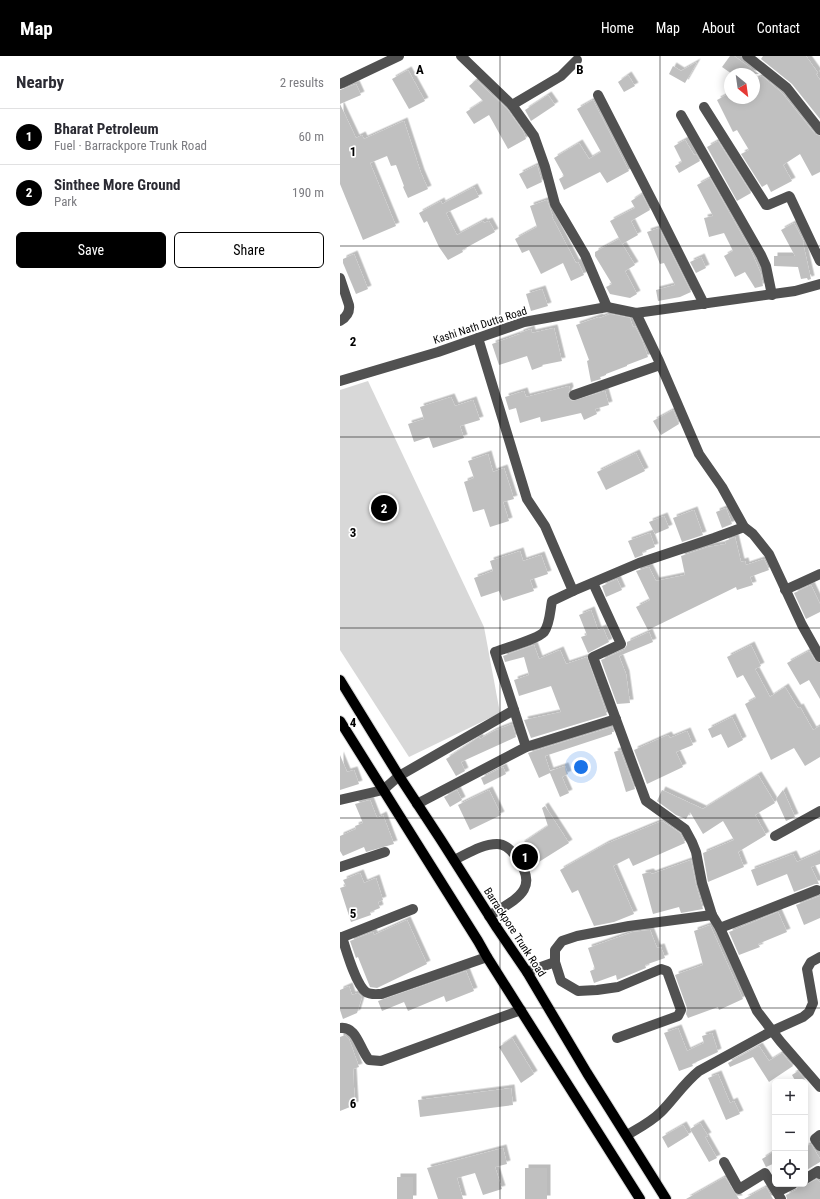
<!DOCTYPE html>
<html lang="en">
<head>
<meta charset="utf-8">
<style>
  :root { --surface:#fff; --page:#f2f2f3; --text:#2b2b33; --muted:#7c7c81; --line:#e1e1e2; --accent:#000 }
  body { margin:0; font-family:"Roboto Condensed",sans-serif; background:var(--page); color:var(--text) }
  .controls { position:absolute; right:12px; bottom:12px; display:grid; overflow:hidden; border-radius:6px; box-shadow:0 2px 10px #0003 }
  .controls button { width:36px; height:36px; display:grid; place-items:center; padding:0; border:0; border-bottom:1px solid var(--line); background:var(--surface); color:var(--text); font:20px sans-serif }
  .compass { position:absolute; left:384px; top:12px; width:36px; height:36px; border-radius:50%; background:var(--surface); box-shadow:0 2px 10px #0003; rotate:151deg }
  .you { position:absolute; left:241px; top:711px; width:14px; height:14px; margin:-10px; border:3px solid #fff; border-radius:50%; background:#1a73e8; box-shadow:0 0 0 6px #1a73e833 }
  .badge { display:grid; place-items:center; width:26px; height:26px; border-radius:50%; background:var(--accent); color:#fff; font-size:13px; font-weight:700 }
  .pin { position:absolute; translate:-50% -50%; border:2px solid #fff; box-shadow:0 1px 4px #0006 }
  .list { margin:0; padding:0; list-style:none }
  h2 { display:flex; justify-content:space-between; align-items:center; height:52px; margin:0; padding:0 16px; font-size:17px }
  h2 small { font-size:13px; font-weight:400; color:var(--muted) }
  .list li { display:grid; grid-template-columns:26px 1fr auto; gap:12px; align-items:center; box-sizing:border-box; height:56px; padding:0 16px; border-top:1px solid var(--line) }
  .list b { display:block; font-size:15px; white-space:nowrap }
  .list p { margin:0; font-size:13px; white-space:nowrap; color:var(--muted) }
  .list em { font-size:13px; font-style:normal; color:var(--muted) }
  .actions { display:flex; gap:8px; padding:12px 16px }
  .actions a { flex:1; padding:9px 0; border:1px solid var(--accent); border-radius:6px; text-align:center; font-size:14px; color:var(--accent) }
  .actions .main { background:var(--accent); color:#fff }
  .icon { flex:none; width:22px; height:22px; fill:none; stroke:currentColor; stroke-width:2; stroke-linecap:round; stroke-linejoin:round }
  .map { position:relative; flex:none; width:480px; height:1143px; overflow:hidden }
  header { display:flex; align-items:center; gap:24px; box-sizing:border-box; height:56px; padding:0 20px; background:var(--accent); color:#fff }
  header strong { font-size:19px }
  nav { display:flex; gap:22px; margin-inline-start:auto; font-size:14px }
  main { display:flex }
  aside { flex:1; background:var(--surface) }
  .map>svg:first-child { display:block }
</style>
</head>
<body>
<header>
<strong>Map</strong>
<nav><a>Home</a><a>Map</a><a>About</a><a>Contact</a></nav>
</header>
<main>
<aside>
<h2>Nearby<small>2 results</small></h2>
<ul class="list">
<li><span class="badge">1</span><div><b>Bharat Petroleum</b><p>Fuel · Barrackpore Trunk Road</p></div><em>60 m</em></li>
<li><span class="badge">2</span><div><b>Sinthee More Ground</b><p>Park</p></div><em>190 m</em></li>
</ul>
<div class="actions"><a class="main">Save</a><a>Share</a></div>
</aside>
<div class="map">
<svg width="480" height="1143" viewBox="0 0 480 1143">
  <defs>
    <filter id="shadow"><feDropShadow dx="3.5" dy="-3.5" stdDeviation="0" flood-color="#0004"/></filter>
  </defs>
  <rect width="100%" height="100%" fill="#fff"/>
  <path fill="#d8d8d8" d="M28 325 144 571 160 657 69 701 0 594V334Z"/>
  <g fill="#c0c0c0" filter="url(#shadow)">
    <path d="M390 0H394L419 18H392L382 11Z"/>
    <path d="M423 0H466L478 17 476 18 480 24V63L452 28 421 3Z"/>
    <path d="M357 6 345 27 329 18 333 10 341 15Z"/>
    <path d="M68 14 85 45 69 53 52 23Z"/>
    <path d="M288 19 295 30 284 36 278 26Z"/>
    <path d="M422 20 442 37 475 78 480 80V116L472 120 460 98 443 109 452 125 431 136 427 128 422 131 401 98 409 94 397 74 393 76 377 44 390 37V42H414V24Z"/>
    <path d="M136 24 167 53 183 75 186 83 168 93 149 59 134 68 126 56 143 45 129 30Z"/>
    <path d="M16 28 21 39 0 48 16 82 22 79 24 83 64 65 81 117 88 133 68 142 63 131 64 130 56 109 51 110 47 100 30 107 56 170 23 184 0 128V34Z"/>
    <path d="M208 39 215 49 191 65 185 54Z"/>
    <path d="M253 44 289 115 267 127 260 116 224 134 219 123 224 120 214 102 239 87 249 103 261 96 237 53Z"/>
    <path d="M345 84 354 99 356 98 360 105 339 117 335 110 342 106 334 90Z"/>
    <path d="M378 85 411 137 397 145 367 91Z"/>
    <path d="M197 109 202 126 187 133 179 118Z"/>
    <path d="M370 122 412 197 421 218 423 230 415 232 405 216 395 221 384 200 393 195 384 177 369 181 364 162 373 160 357 129Z"/>
    <path d="M134 131 139 141 106 157 117 179 143 165 144 167 149 165 155 176 122 194 123 196 108 204 99 191 87 165 84 167 79 157 101 145 102 148Z"/>
    <path d="M302 138 310 154 291 165 298 179 282 188 270 165 295 152 291 145Z"/>
    <path d="M207 144 213 161H212L236 207 238 206 244 219 231 225 223 207 201 218 189 194 182 197 175 183 197 171 190 150Z"/>
    <path d="M454 167 464 186 463 187 471 223 468 224 467 222 461 223 458 211 434 210V200H455L441 174Z"/>
    <path d="M319 172 351 236 340 241 318 245 316 234 335 229 324 207 320 208 307 176Z"/>
    <path d="M279 183 295 209 285 215 297 238 290 242 270 238 266 231 272 228 255 200V196Z"/>
    <path d="M14 198 28 233 16 238 3 207V203Z"/>
    <path d="M361 201 366 212 356 217 350 206Z"/>
    <path d="M202 233 208 250 191 255 186 238Z"/>
    <path d="M270 258 290 262 293 271 295 270 302 284 308 301 287 309V310L266 318V319L260 321 261 323 251 326 247 305 249 304 236 269 259 261 260 262Z"/>
    <path d="M214 272 222 305 202 309 203 310 192 314 187 300 159 309 152 288 180 278V277L191 273 192 277Z"/>
    <path d="M229 330 230 334 228 337V341L232 345 265 335 269 349 255 353 257 358 244 364 241 357 201 366 200 361 180 367 176 352 169 354 165 341 184 335 186 341Z"/>
    <path d="M111 341 115 350 133 344 140 364 120 370 124 382 93 392 89 381 74 386 68 368 84 363 80 351Z"/>
    <path d="M333 354 339 368 321 379 313 365Z"/>
    <path d="M296 397 305 415 266 434 257 416Z"/>
    <path d="M148 398 153 416 164 412 174 443 163 446 169 465 150 471 144 453 133 456 124 426 134 422 128 405Z"/>
    <path d="M386 452 392 468 382 472 376 456Z"/>
    <path d="M354 454 363 479 342 486 333 462Z"/>
    <path d="M324 460 329 472 315 478 309 466Z"/>
    <path d="M310 477 315 491 302 496 303 499 295 502 288 485Z"/>
    <path d="M395 481 401 506 405 505 406 509 424 503 429 514 410 521 413 529 397 534 396 531 308 574 296 551 310 544 296 515 309 511 316 525 345 519 341 500 368 491 386 488 385 485Z"/>
    <path d="M180 495 183 505 201 499 208 518 190 524 194 535 163 545 159 535 141 541 134 522 153 515 150 505Z"/>
    <path d="M277 523 282 534 266 541 262 530Z"/>
    <path d="M471 529 480 548V556L466 563 454 537Z"/>
    <path d="M251 554 258 574 263 572 269 586 248 597 241 581 247 579 239 559Z"/>
    <path d="M309 576 313 586 279 600 286 618 290 647 277 648 261 604 284 594 287 589V586Z"/>
    <path d="M194 589 199 603 220 594 226 608 247 601 267 659 191 682 184 664 221 656 211 630 179 640 174 624 189 619 184 601 165 606 163 600Z"/>
    <path d="M411 589 421 610 415 613 430 641 445 631 458 652 460 651 473 674 480 670V701L465 710 454 692 431 704 405 648 416 642 403 619 397 622 387 601Z"/>
    <path d="M469 595 475 604 480 607V643L469 624 460 629 447 607Z"/>
    <path d="M392 661 403 684 388 692 381 678 372 682 368 673Z"/>
    <path d="M172 668 176 681 121 706 125 715 116 720 106 703 139 681 140 683 154 675Z"/>
    <path d="M272 671 274 676H272V678L205 700 210 715 225 710 228 718 222 721 229 737 220 741 210 717 199 722 188 697Z"/>
    <path d="M347 675 353 689 336 696 343 711 307 728 294 694 328 679 330 682Z"/>
    <path d="M280 694 295 733 286 736 274 696Z"/>
    <path d="M0 699 7 716 14 714 19 728 0 734Z"/>
    <path d="M163 711 166 718 144 729 141 722Z"/>
    <path d="M418 719 435 747 415 759 426 779 398 796 404 811 368 826 363 797 394 784 383 765 363 778 350 756 346 763 336 759 317 745 322 734 363 753Z"/>
    <path d="M117 734 122 744 110 751 104 741Z"/>
    <path d="M149 734 161 759 130 774 118 749Z"/>
    <path d="M443 734 455 761 446 765 436 743Z"/>
    <path d="M30 744 37 762 43 759 54 788 26 796 24 791 3 800 0 795V780L16 773 15 770 23 767 15 748Z"/>
    <path d="M205 750 229 787 194 809 181 788 208 770 202 752Z"/>
    <path d="M322 765 340 777 345 787 293 810 289 802 273 810 294 858 274 866 254 870 238 834 232 837 220 814 266 788Z"/>
    <path d="M480 796V808L471 811 479 828H475L454 836 447 818 417 830 411 814 453 798 457 806Z"/>
    <path d="M351 804 356 829 363 853 341 857 339 851 313 858 302 818 310 816 312 818Z"/>
    <path d="M20 817 24 827 36 822 43 844 38 846 40 852 30 856 31 859 11 866 0 832 6 830 3 824Z"/>
    <path d="M480 840V862L464 869 456 849Z"/>
    <path d="M438 856 447 876 418 888 420 891 399 899 389 876Z"/>
    <path d="M67 864 87 908 37 932 30 931 18 901 16 902 10 885 33 876 34 879Z"/>
    <path d="M370 869 403 943 379 954 378 951 348 962 346 958 347 952 335 919 363 909 354 875Z"/>
    <path d="M310 874 317 892 321 891 325 902 305 909 306 912 277 924 276 919 254 927 250 915 255 913 248 892 293 876Z"/>
    <path d="M126 915 134 935 106 946 104 940 68 955 64 946 42 955 38 945Z"/>
    <path d="M9 930 12 939 18 937 22 941 17 957 3 963 0 954V934Z"/>
    <path d="M338 972 347 995 364 987 362 980 372 977 378 996 352 1008 353 1010 339 1015 324 977Z"/>
    <path d="M5 979 9 983 19 1011 13 1013 15 1049 0 1055V981Z"/>
    <path d="M172 982 194 1018 181 1027 159 991Z"/>
    <path d="M419 990 429 1005 442 997 453 1010 429 1026 413 1001 390 1011 388 1007Z"/>
    <path d="M458 1015 467 1026H456L452 1019Z"/>
    <path d="M378 1018 390 1047 394 1045 400 1058 386 1064 368 1022Z"/>
    <path d="M171 1032 173 1049 80 1061 78 1044Z"/>
    <path d="M360 1067 368 1080 365 1081 377 1102 369 1106 350 1073Z"/>
    <path d="M343 1069 349 1079 328 1092 322 1081Z"/>
    <path d="M471 1088 480 1103V1106L465 1115V1091Z"/>
    <path d="M163 1092 167 1108 155 1111 162 1133 143 1139 135 1117 117 1122 123 1143H98L87 1112Z"/>
    <path d="M435 1095V1107L426 1111 422 1103Z"/>
    <rect x="185" y="1112" width="22" height="31"/>
    <rect x="57" y="1121" width="16" height="22"/>
    <path d="M385 1121 399 1143H346Z"/>
    <path d="M477 1123 480 1126V1143H447L446 1139 456 1134 459 1128 466 1129Z"/>
    <path d="M426 1131 433 1143H404Z"/>
  </g>
  <g fill="none" stroke-linecap="round" stroke-linejoin="round">
    <defs>
      <g id="major">
        <path d="M0 624 59 720 101 784 157 872 187 916 247 1017 326 1143"/>
        <path d="M0 665 138 885 147 901 300 1143"/>
      </g>
    </defs>
    <use href="#major" stroke="#dbdbdb" stroke-width="12"/>
    <g stroke="#515151" stroke-width="10">
      <path d="M121 0 172 49 194 80 205 111 215 148 245 199 267 251"/>
      <path d="M407 0 447 32 480 74"/>
      <path d="M0 28 59 0"/>
      <path d="M258 39 317 154 364 248"/>
      <path d="M172 49 221 20 237 4"/>
      <path d="M364 51 426 149H428L449 140 450 141 480 205"/>
      <path d="M341 59 421 199 426 210 432 239"/>
      <path d="M0 222 9 249C10 256 7 261 0 265"/>
      <path d="M296 257 319 305 359 398 382 431 404 471 413 478 429 498 462 569 480 601"/>
      <path d="M138 282 187 443 205 470 233 535 299 507 374 482 404 471"/>
      <path d="M0 325 98 296 184 266 267 251 296 257 455 235 480 228"/>
      <path d="M234 339 320 309"/>
      <path d="M253 527 281 588 253 601 306 745 345 773 352 786 356 796 362 827 372 859 380 872 417 955 440 985 480 1031"/>
      <path d="M445 534 480 518"/>
      <path d="M174 654 186 691"/>
      <path d="M0 744 43 734 59 720 174 654 155 596C165 592 198 583 204 576 210 568 210 555 212 545L233 535"/>
      <path d="M77 748 186 691 276 663"/>
      <path d="M435 780 480 755"/>
      <path d="M114 804C127 798 142 788 157 788 165 788 172 795 176 801 202 834 174 844 149 860"/>
      <path d="M0 811 45 796"/>
      <path d="M380 872 477 834"/>
      <path d="M2 881C6 894 16 929 26 936 30 939 37 938 41 938L147 901"/>
      <path d="M0 882 73 853"/>
      <path d="M215 906 221 925 238 935 257 934 278 931 321 913 327 915 341 954 338 960 277 982"/>
      <path d="M187 916 215 906V894L222 885 237 880 289 870 372 859"/>
      <path d="M0 972C17 970 19 992 29 1004L41 1005 181 954"/>
      <path d="M287 1079C299 1072 311 1066 321 1056 334 1043 344 1027 359 1015L432 975 463 961 469 956 473 947 467 913 471 906 480 901"/>
      <path d="M480 1079 475 1083 480 1090"/>
      <path d="M384 1106 399 1133 425 1117 441 1143"/>
      <path d="M465 1123 478 1115 480 1118"/>
      <path d="M437 1136 453 1128"/>
    </g>
    <use href="#major" stroke="#000" stroke-width="10"/>
  </g>
  <path fill="none" stroke="#000" stroke-width="1" stroke-opacity="0.55" d="M160 0V1143M320 0V1143M0 190H480M0 381H480M0 572H480M0 762H480M0 952H480"/>
  <g text-anchor="middle" stroke-width="3.5" stroke-linejoin="round" paint-order="stroke">
    <g font-size="11" fill="#000" stroke="#fff">
      <text transform="translate(140 269) rotate(-18)" y="4">Kashi Nath Dutta Road</text>
      <text transform="translate(175 876) rotate(57)" y="4">Barrackpore Trunk Road</text>
    </g>
  </g>
  <g font-size="13" text-anchor="middle" font-weight="bold" fill="#000" stroke="#fff" stroke-width="3.5" stroke-linejoin="round" paint-order="stroke">
    <text x="80" y="18">A</text>
    <text x="240" y="18">B</text>
    <text x="13" y="100">1</text>
    <text x="13" y="290">2</text>
    <text x="13" y="481">3</text>
    <text x="13" y="671">4</text>
    <text x="13" y="862">5</text>
    <text x="13" y="1052">6</text>
  </g>
</svg>
<div class="controls">
<button>+</button>
<button>−</button>
<button><svg class="icon" aria-label="locate" viewBox="0 0 24 24"><circle cx="12" cy="12" r="6"/><path d="M12 2v4M12 18v4M2 12h4M18 12h4"/></svg></button>
</div>
<svg class="compass" viewBox="-18 -18 36 36"><path d="M0-13l5 13h-10z" fill="#e53935"/><path d="M0 13l5-13h-10z" fill="#7c7c81"/></svg>
<div class="you"></div>
<div class="pin badge" style="left:185px;top:801px">1</div>
<div class="pin badge" style="left:44px;top:452px">2</div>
</div>
</main>
</body>
</html>
